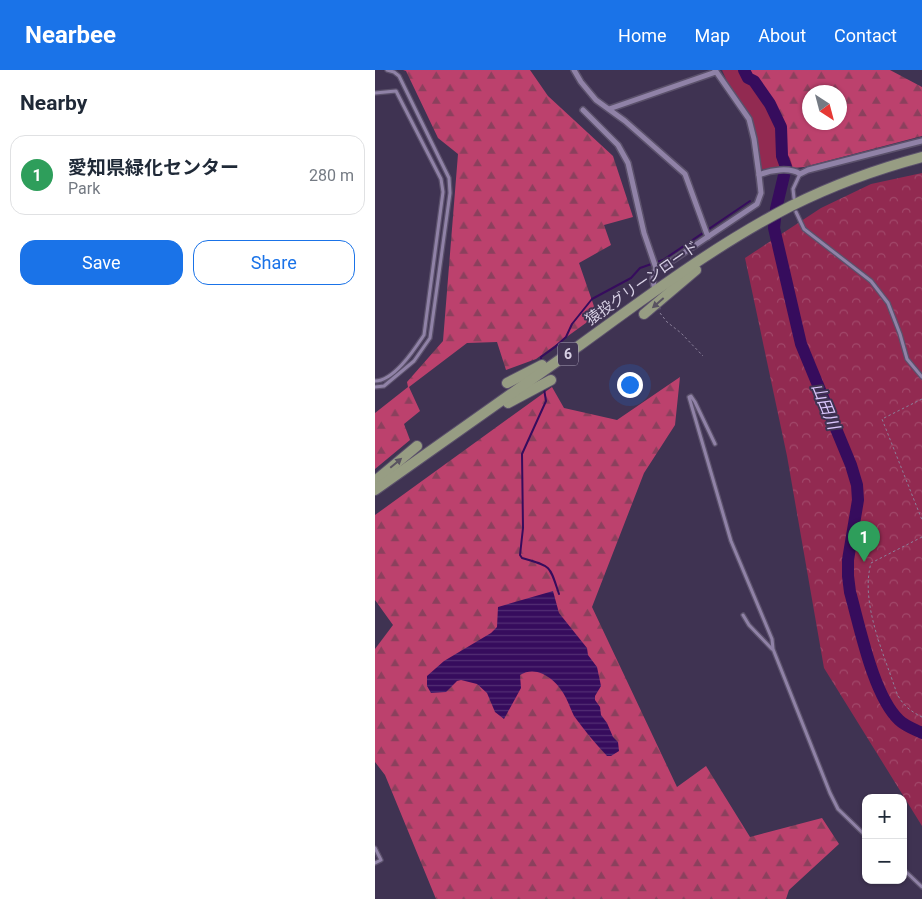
<!DOCTYPE html>
<html lang="en">
<head>
<meta charset="utf-8">
<style>
  :root { --surface:#fff; --page:#f6f6f7; --text:#1f2937; --muted:#747a83; --line:#e0e1e3; --accent:#1a73e8 }
  body { margin:0; font-family:Roboto,"Noto Sans JP",sans-serif; background:var(--page); color:var(--text) }
  .controls { position:absolute; right:15px; bottom:15px; display:grid; overflow:hidden; border-radius:10px; box-shadow:0 1px 4px #0004 }
  .controls button { width:45px; height:45px; display:grid; place-items:center; padding:0; border:0; border-bottom:1px solid var(--line); background:var(--surface); color:var(--text); font:25px sans-serif }
  .compass { position:absolute; left:427px; top:15px; width:45px; height:45px; border-radius:50%; background:var(--surface); box-shadow:0 1px 4px #0004; rotate:144deg }
  .you { position:absolute; left:254px; top:314px; width:18px; height:18px; margin:-12px; border:4px solid #fff; border-radius:50%; background:#1a73e8; box-shadow:0 0 0 8px #1a73e833 }
  .badge { display:grid; place-items:center; width:32px; height:32px; border-radius:50%; background:var(--accent); color:#fff; font-size:16px; font-weight:700 }
  .pin { position:absolute; translate:-50% -41px; filter:drop-shadow(0 1px 2px #0008) }
  .pin::after { content:''; position:absolute; top:26px; width:18px; height:15px; background:inherit; clip-path:polygon(0 0,100% 0,50% 100%) }
  .list { margin:0; padding:0; list-style:none }
  h2 { display:flex; justify-content:space-between; align-items:center; height:65px; margin:0; padding:0 20px; font-size:21px }
  h2 small { font-size:16px; font-weight:400; color:var(--muted) }
  .list li { display:grid; grid-template-columns:32px 1fr auto; gap:15px; align-items:center; box-sizing:border-box; height:80px; margin:0 10px 10px; padding:0 10px; border:1px solid var(--line); border-radius:15px }
  .list b { display:block; font-size:19px; white-space:nowrap }
  .list p { margin:0; font-size:16px; white-space:nowrap; color:var(--muted) }
  .list em { font-size:16px; font-style:normal; color:var(--muted) }
  .actions { display:flex; gap:10px; padding:15px 20px }
  .actions a { flex:1; padding:11px 0; border:1px solid var(--accent); border-radius:15px; text-align:center; font-size:18px; color:var(--accent) }
  .actions .main { background:var(--accent); color:#fff }
  .map { position:relative; flex:none; width:547px; height:829px; overflow:hidden }
  header { display:flex; align-items:center; gap:30px; box-sizing:border-box; height:70px; padding:0 25px; background:var(--accent); color:#fff }
  header strong { font-size:24px }
  nav { display:flex; gap:28px; margin-inline-start:auto; font-size:18px }
  main { display:flex }
  aside { flex:1; background:var(--surface) }
  .map>svg:first-child { display:block }
</style>
</head>
<body>
<header>
<strong>Nearbee</strong>
<nav><a>Home</a><a>Map</a><a>About</a><a>Contact</a></nav>
</header>
<main>
<aside>
<h2>Nearby<small></small></h2>
<ul class="list">
<li><span class="badge" style="background:#2e9e5b">1</span><div><b>愛知県緑化センター</b><p>Park</p></div><em>280 m</em></li>
</ul>
<div class="actions"><a class="main">Save</a><a>Share</a></div>
</aside>
<div class="map">
<svg width="547" height="829" viewBox="0 0 547 829">
  <defs>
    <pattern id="forest-firs" width="22" height="20" patternUnits="userSpaceOnUse" patternTransform="scale(1.25)"><rect width="22" height="20" fill="#bc416d"/><path d="M5 1l3.5 6h-7zM16 11l3.5 6h-7z" fill="#8b405d"/></pattern>
    <pattern id="park-crowns" width="20" height="18" patternUnits="userSpaceOnUse" patternTransform="scale(1.25)"><rect width="20" height="18" fill="#922a51"/><path d="M2 6a3 3 0 1 1 6 0M12 15a3 3 0 1 1 6 0" fill="none" stroke="#a1486a"/></pattern>
    <pattern id="water-rules" width="6" height="5" patternUnits="userSpaceOnUse" patternTransform="scale(1.25)"><rect width="6" height="5" fill="#360c5d"/><path d="M0 2.5h6" fill="none" stroke="#522e74"/></pattern>
  </defs>
  <rect width="100%" height="100%" fill="#3f3352"/>
  <path fill="#922a51" d="M347 0H499L464 22H434V52L456 53 418 98 387 99 385 97 384 78 375 46 354 16Z"/>
  <g fill="url(#forest-firs)" fill-rule="evenodd">
    <path d="M28 0H155L173 26 238 86 258 147 229 155 236 175 204 193 222 245 161 289 131 300 122 272 92 273 34 317 45 341 29 354 35 370 0 399V343L33 317 32 312 68 271 83 84 63 68 31 1Z"/>
    <path d="M372 0H515L547 17V66L429 97 418 98 415 88 411 84 409 61 399 36 381 9 374 6ZM464 22V52H434V22Z"/>
    <path d="M305 307 300 355 269 403 217 537 302 717 331 696 375 767 447 748 464 774 414 820 411 829H61L10 705 0 692V579L18 555 0 530V445L177 317 189 338 242 350Z"/>
  </g>
  <path fill="url(#park-crowns)" d="M547 103V756L449 598 412 386 370 188 446 138 496 114Z"/>
  <path fill="url(#water-rules)" d="M178 521 184 543 212 578 213 585 222 597 226 616 220 626V630L225 637 226 645 232 653 238 667 243 672 244 681 236 686H232C220 673 209 660 199 646 196 640 194 634 191 628 183 611 163 594 145 605L146 618 129 649 120 642 112 623 102 614 86 610 82 611 71 622 56 623 52 616V606L69 591 116 563 122 557 123 537Z"/>
  <g fill="none" stroke-linecap="round" stroke-linejoin="round">
    <g stroke="#360c5d" stroke-width="2">
      <path d="M166 291V287L180 277 191 267 197 254 217 229 256 208 265 198 288 190 375 131"/>
      <path d="M169 319 171 331 147 384 148 458 145 485 147 488C177 497 174 494 184 524"/>
    </g>
    <path stroke="#360c5d" stroke-width="12" d="M369 0 373 8 379 11 395 34 406 57 407 86 411 97 401 139 399 158 426 274 476 395 482 415 483 430 473 490V506L475 522C485 557 498 625 524 650 530 656 539 659 547 663"/>
    <path stroke="#564b68" stroke-width="5" stroke-dasharray="5 2.5" stroke-linecap="butt" d="M280 220 284 241"/>
    <defs>
      <g id="service">
        <path d="M0 23 21 21 66 109 68 122 49 265C39 280 19 311 0 311"/>
        <path d="M419 128 418 119 425 104"/>
        <path d="M421 142 429 159 496 211 513 233 525 264 532 289 547 307"/>
        <path d="M0 317 9 316 39 291 55 268 75 123 74 108 24 6 19 2 12 0"/>
        <path d="M340 374 320 332 316 326 314 327 356 471 397 569 398 579 455 723 463 739 491 766"/>
        <path d="M368 545 374 555 397 579"/>
        <path d="M0 778 6 790 0 793"/>
        <path d="M528 799 547 817"/>
      </g>
      <g id="minor">
        <path d="M199 0 206 12 221 30 250 51 310 104 333 167"/>
        <path d="M234 39 341 2"/>
        <path d="M208 40 243 75 253 93 269 163 281 198 278 209 279 216"/>
        <path d="M384 105C395 100 415 97 425 104L433 100 547 71"/>
        <path d="M281 198 287 196 298 190 382 134 386 123 384 105 379 69 374 49 340 0"/>
      </g>
      <g id="primary">
        <path d="M269 244 321 200"/>
        <path d="M132 313 167 295"/>
        <path d="M133 333 176 310"/>
        <path d="M0 411 42 376"/>
        <path d="M0 420C67 373 134 326 201 278 270 228 340 175 416 136 458 115 502 99 547 87"/>
      </g>
    </defs>
    <use href="#service" stroke="#5b516b" stroke-width="5.5"/>
    <use href="#minor" stroke="#5b516b" stroke-width="8"/>
    <use href="#primary" stroke="#5b516b" stroke-width="12"/>
    <g stroke="#8b819b" stroke-width="1" stroke-dasharray="2.5 2.5" stroke-linecap="butt">
      <path d="M285 243 292 252 306 263 328 286"/>
      <path d="M547 329 507 349 547 450"/>
      <path d="M547 467 496 493C485 533 509 584 521 621 526 634 535 641 547 647"/>
    </g>
    <use href="#service" stroke="#9082a7" stroke-width="3"/>
    <use href="#minor" stroke="#9082a7" stroke-width="5"/>
    <use href="#primary" stroke="#979d83" stroke-width="10"/>
  </g>
  <defs><path id="oneway-solid" d="M-6-.8H1V-3.2L6.5 0L1 3.2V.8H-6Z" transform="scale(1.25)"/></defs>
  <g fill="#595361">
    <use href="#oneway-solid" transform="translate(283 233) rotate(139)"/>
    <use href="#oneway-solid" transform="translate(21 393) rotate(-40)"/>
  </g>
  <g text-anchor="middle" stroke-width="4" stroke-linejoin="round" paint-order="stroke">
    <rect fill="#3f3352" stroke="#aaa2b9" stroke-width="1" x="183" y="272.5" width="20" height="23" rx="4"/>
    <g font-size="14" font-weight="bold" fill="#d8d1e5">
      <text x="193" y="289">6</text>
    </g>
    <g font-size="15" fill="#d8d1e5" stroke="#3f3352">
      <text transform="translate(267 213) rotate(-35)" y="5">猿投グリーンロード</text>
    </g>
    <g font-size="16" font-style="italic" fill="#dbc7fd" stroke="#3f3352">
      <text transform="translate(451 336) rotate(68)" y="6">山田川</text>
    </g>
  </g>
</svg>
<div class="controls">
<button>+</button>
<button>−</button>
</div>
<svg class="compass" viewBox="-18 -18 36 36"><path d="M0-13l5 13h-10z" fill="#e53935"/><path d="M0 13l5-13h-10z" fill="#747a83"/></svg>
<div class="you"></div>
<div class="pin badge" style="left:489px;top:492px;background:#2e9e5b">1</div>
</div>
</main>
</body>
</html>
